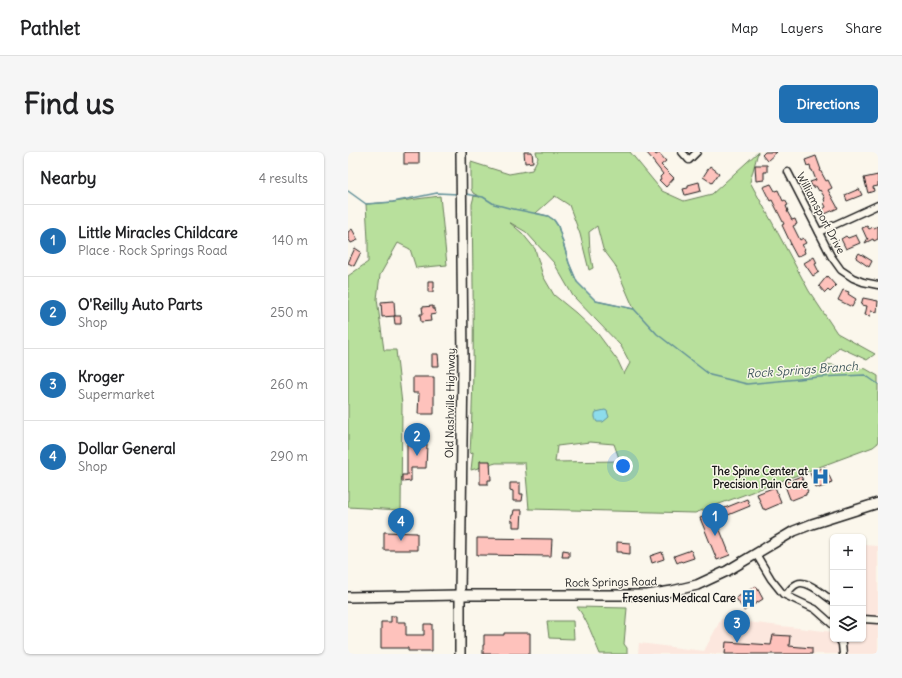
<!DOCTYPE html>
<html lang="en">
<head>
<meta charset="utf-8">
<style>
  :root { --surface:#fff; --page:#f6f6f6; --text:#202124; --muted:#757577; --line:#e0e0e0; --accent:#1f6fb2 }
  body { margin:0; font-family:Delius,sans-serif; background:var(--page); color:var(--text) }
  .controls { position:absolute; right:12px; bottom:12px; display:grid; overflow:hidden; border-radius:6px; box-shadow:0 1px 3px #0004 }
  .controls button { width:36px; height:36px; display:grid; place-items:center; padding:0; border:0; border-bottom:1px solid var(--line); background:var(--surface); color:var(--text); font:20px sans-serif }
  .you { position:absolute; left:275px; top:314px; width:14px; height:14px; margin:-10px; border:3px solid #fff; border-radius:50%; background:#1a73e8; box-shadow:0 0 0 6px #1a73e833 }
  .badge { display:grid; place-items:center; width:26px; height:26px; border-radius:50%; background:var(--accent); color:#fff; font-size:13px; font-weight:700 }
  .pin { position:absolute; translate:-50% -33px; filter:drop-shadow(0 1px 2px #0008) }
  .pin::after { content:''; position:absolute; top:21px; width:14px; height:12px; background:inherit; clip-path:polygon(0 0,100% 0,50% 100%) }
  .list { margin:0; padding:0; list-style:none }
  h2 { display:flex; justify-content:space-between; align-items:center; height:52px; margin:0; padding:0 16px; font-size:17px }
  h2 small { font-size:13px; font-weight:400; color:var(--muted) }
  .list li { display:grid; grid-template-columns:26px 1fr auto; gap:12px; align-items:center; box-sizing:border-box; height:72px; padding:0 16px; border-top:1px solid var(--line) }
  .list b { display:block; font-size:15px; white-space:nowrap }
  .list p { margin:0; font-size:13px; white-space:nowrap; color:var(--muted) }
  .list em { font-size:13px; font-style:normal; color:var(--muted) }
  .icon { flex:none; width:22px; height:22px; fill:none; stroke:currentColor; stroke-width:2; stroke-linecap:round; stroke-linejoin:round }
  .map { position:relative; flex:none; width:530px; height:502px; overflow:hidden; border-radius:6px }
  header { display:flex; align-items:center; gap:24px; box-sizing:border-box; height:56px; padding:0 20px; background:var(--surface); border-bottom:1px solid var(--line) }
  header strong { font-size:19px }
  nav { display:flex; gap:22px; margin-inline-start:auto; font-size:14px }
  .intro { display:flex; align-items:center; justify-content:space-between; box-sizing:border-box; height:96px; padding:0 24px }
  h1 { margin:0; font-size:28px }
  .button { padding:10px 18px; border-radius:6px; background:var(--accent); color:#fff; font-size:14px; font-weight:700 }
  main { display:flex; gap:24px; padding:0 24px }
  aside { flex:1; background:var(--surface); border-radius:6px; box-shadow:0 1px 3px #0004 }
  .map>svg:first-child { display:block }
</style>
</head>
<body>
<header>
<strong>Pathlet</strong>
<nav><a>Map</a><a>Layers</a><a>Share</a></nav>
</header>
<div class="intro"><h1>Find us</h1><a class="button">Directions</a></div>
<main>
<aside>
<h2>Nearby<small>4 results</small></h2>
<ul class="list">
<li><span class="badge">1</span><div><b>Little Miracles Childcare</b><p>Place · Rock Springs Road</p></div><em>140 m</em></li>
<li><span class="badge">2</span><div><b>O'Reilly Auto Parts</b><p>Shop</p></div><em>250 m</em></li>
<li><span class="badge">3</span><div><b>Kroger</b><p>Supermarket</p></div><em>260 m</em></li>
<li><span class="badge">4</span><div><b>Dollar General</b><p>Shop</p></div><em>290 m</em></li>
</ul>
</aside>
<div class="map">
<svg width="530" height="502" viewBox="0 0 530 502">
  <rect width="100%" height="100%" fill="#fbf7ec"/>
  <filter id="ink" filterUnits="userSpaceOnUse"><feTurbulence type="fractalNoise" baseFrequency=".025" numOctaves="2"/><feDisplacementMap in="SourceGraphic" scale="8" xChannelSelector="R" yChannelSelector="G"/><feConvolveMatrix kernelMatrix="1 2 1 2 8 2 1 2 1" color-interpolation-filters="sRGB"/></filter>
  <g filter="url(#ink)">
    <path fill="#fce7de" d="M515 393 530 394V502H290L291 491 356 499 373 467 485 480V487H515Z"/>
    <g fill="#b8e09c" stroke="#6a7e5c" fill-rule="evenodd">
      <path d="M188 0H282L314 39 336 49 364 42 410 0 402 30 424 70 461 139 489 181 527 202 519 208 491 195 476 212 518 217 530 224V291L525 295 347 361 181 357 177 311H148L123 318 125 300 122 301C127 218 125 135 124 52L126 44 132 45 125 41 123 37V10L161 22 184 18 190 6ZM207 44 221 53 232 82 241 118 245 116 242 100 241 80 249 74 255 97 267 113 286 157 248 149 229 130 221 111 210 74 206 68 200 64 188 61ZM161 70 178 80 206 111 225 144 273 194 282 211 276 222 270 209 250 182 228 161 206 143 195 124 187 97 174 81ZM242 290 266 292 272 309 207 310 209 294Z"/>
      <path d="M92 44 99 113 68 116 62 97 50 91 32 123 29 147 36 198H48L54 252 53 358 0 355V124L20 110V88L18 52 45 50Z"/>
      <path d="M229 455 279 456 276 492 279 496V502H252C245 486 240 469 229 455Z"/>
      <path d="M199 469H225L226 487 201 486Z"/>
    </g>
    <path fill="#8ddceb" stroke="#608f98" d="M257 258 259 259 261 265 255 270H249C247 267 246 263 248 260Z"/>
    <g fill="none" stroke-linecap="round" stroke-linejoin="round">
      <g stroke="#608f98" stroke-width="1.5">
        <path d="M0 39 18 52 45 50 89 41 110 42"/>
        <path d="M118 42 135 45 146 52 161 56 200 64 206 68 210 74 221 111 229 130 248 149 286 157 309 182 362 223 399 232 471 225 517 223 530 232"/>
      </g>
    </g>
    <g fill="#fec2bc" stroke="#1c1c1c">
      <rect x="56" y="0" width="15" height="12"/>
      <path d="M176 0H184L185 10 177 11Z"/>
      <path d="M298 0H306L308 3 311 1 318 9 313 13 326 26 318 35 311 28 313 27 312 25 315 22 304 8H305Z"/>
      <path d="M417 0H429L419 9 414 3Z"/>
      <path d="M468 4 473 18H472L478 29 480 28 484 36 480 38 490 56 477 62 475 57 478 55 476 51 477 50 476 47 477 46 472 38 471 39 468 34 465 36 462 30 468 28 464 18H463L462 13 459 14 457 8Z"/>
      <path d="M407 13H419V20H416V28L408 29Z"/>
      <path d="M362 14 371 21 364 31 355 25Z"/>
      <path d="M530 23V34L525 35 526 39 520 41 516 26Z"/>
      <path d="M351 30 353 39 337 43 335 37 340 36V33Z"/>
      <path d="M423 32 427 39 430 38 435 49 437 48 440 53 438 54 440 59H439L444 68 447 67 449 72 445 74 452 88 455 86 458 91 454 93 457 97 456 98 457 101 449 105 442 92H443L434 73 436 72 424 48 422 49 415 35Z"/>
      <path d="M511 37 514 43 499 49 497 43Z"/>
      <path d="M519 74 521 77 525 75 526 76 530 74V87L526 89 525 87 517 91 520 86 519 87 514 76Z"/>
      <path d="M4 77 10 88 3 91 0 86V80Z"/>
      <path d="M508 83 512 91 498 97 493 87 498 84 500 86Z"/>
      <path d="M7 96 13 100 6 114 0 111Z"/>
      <path d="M511 101 524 109 521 115 508 106Z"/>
      <path d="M466 105 469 111 467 112 471 120 465 124 456 111Z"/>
      <path d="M479 124 488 134 482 140 480 138 477 141 471 134Z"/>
      <path d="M80 129H86V136H85V140H80Z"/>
      <path d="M495 138 501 140 500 142 508 147 504 155 490 148Z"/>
      <path d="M515 146 530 149 529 160 523 159 522 164 517 163 519 154 513 153Z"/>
      <path d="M46 149 47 164 34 165 33 150Z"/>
      <path d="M85 154V157H87L88 162 82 163 83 169 73 170 72 162H75L74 155Z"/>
      <path d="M46 164H53V172H47Z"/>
      <path d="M84 202H90L91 214H84Z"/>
      <path d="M65 225H86V262H70L71 241H65Z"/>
      <path d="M59 292H79L78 316H63V329L54 330V323H59Z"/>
      <path d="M132 309H142L143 328H140V332H132Z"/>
      <path d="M477 315 484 330 481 331 482 332 471 336 470 335 468 336 462 321Z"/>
      <path d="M453 324 460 340 458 341V343L454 344 444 348 443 347H442L436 331Z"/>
      <path d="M162 331H172V342H175L174 349H165V339L162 338Z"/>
      <path d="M427 335 433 350 431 351V352L417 358V357H415L409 342Z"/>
      <path d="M399 347 402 354 368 368 382 403 369 408 352 366Z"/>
      <path d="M166 358H174L173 375H165V369H163L164 363H165Z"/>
      <path d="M36 380 69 381V398H36Z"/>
      <path d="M129 386 204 387 203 404 129 403Z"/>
      <path d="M269 390 282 391V402L274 401V400H269Z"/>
      <path d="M215 398 221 399V405H214Z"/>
      <path d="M343 398 346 406 334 410 333 409 329 411 326 404Z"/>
      <path d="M314 400 316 407 304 411 302 404Z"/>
      <path d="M408 434 415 447 396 459 388 446Z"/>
      <path d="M43 464H48V470H58V483H76V472H84V499H60V496H33V470H43Z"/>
      <path d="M156 481H182V502H135V493H136V483H156Z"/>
      <path d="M425 483 442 484 441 494 464 496V502H377L378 490 423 493Z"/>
    </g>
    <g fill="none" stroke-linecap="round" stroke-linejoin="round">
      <defs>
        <g id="street">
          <path d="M334 0 341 8 349 0"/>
          <path d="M440 20 483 104 493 118 505 126 515 130 530 133"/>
          <path d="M471 80 530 53"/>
          <path d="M408 402 423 427 435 442 467 457 485 473"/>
          <path d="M438 443C441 439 444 434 449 432 459 427 477 444 485 449"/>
          <path d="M515 467 530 468"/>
          <path d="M491 487 494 492 495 502"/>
        </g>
        <g id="secondary">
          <path d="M0 445 112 443H299L324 439 349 433 379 419 446 379 464 372 530 351"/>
          <path d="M112 502V443L115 210 113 0"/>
        </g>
      </defs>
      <use href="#street" stroke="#1c1c1c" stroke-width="9"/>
      <use href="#secondary" stroke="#1c1c1c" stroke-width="12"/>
      <use href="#street" stroke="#fbf7ec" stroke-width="6"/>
      <use href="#secondary" stroke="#fbf7ec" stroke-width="9"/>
    </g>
  </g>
  <defs>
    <symbol id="hospital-bare" viewBox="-9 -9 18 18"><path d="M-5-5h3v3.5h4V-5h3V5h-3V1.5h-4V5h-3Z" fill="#1f6fb2" stroke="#fbf7ec" stroke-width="2.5" paint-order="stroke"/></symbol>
    <symbol id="building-bare" viewBox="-9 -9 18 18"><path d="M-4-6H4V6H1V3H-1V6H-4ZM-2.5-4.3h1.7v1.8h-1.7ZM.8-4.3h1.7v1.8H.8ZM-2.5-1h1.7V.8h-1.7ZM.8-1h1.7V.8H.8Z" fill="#1f6fb2" stroke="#fbf7ec" stroke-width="2.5" paint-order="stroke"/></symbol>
  </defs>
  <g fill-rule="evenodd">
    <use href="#hospital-bare" x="460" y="312" width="25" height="25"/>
    <use href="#building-bare" x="388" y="434" width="25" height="25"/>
  </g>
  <g text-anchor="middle" stroke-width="3" stroke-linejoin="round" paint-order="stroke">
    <g font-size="11" fill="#1c1c1c" stroke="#fbf7ec">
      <text transform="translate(473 61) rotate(62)" y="4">Williamsport Drive</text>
      <text transform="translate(102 251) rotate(-89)" y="4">Old Nashville Highway</text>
      <text transform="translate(263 430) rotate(-1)" y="4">Rock Springs Road</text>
    </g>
    <g font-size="11" font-weight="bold" fill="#1c1c1c" stroke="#fbf7ec" text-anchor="end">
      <text x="460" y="323">The Spine Center at<tspan x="460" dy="13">Precision Pain Care</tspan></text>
      <text x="388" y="450">Fresenius Medical Care</text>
    </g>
    <g font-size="12" font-style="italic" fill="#3e565a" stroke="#fbf7ec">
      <text transform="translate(454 218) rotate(-4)" y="4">Rock Springs Branch</text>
    </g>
  </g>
</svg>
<div class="controls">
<button>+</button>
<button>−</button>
<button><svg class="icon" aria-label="layers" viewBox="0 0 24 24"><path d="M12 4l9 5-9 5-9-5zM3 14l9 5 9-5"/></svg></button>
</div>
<div class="you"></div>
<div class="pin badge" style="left:367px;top:384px">1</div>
<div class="pin badge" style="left:69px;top:304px">2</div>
<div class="pin badge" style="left:389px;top:491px">3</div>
<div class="pin badge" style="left:53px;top:389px">4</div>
</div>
</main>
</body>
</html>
